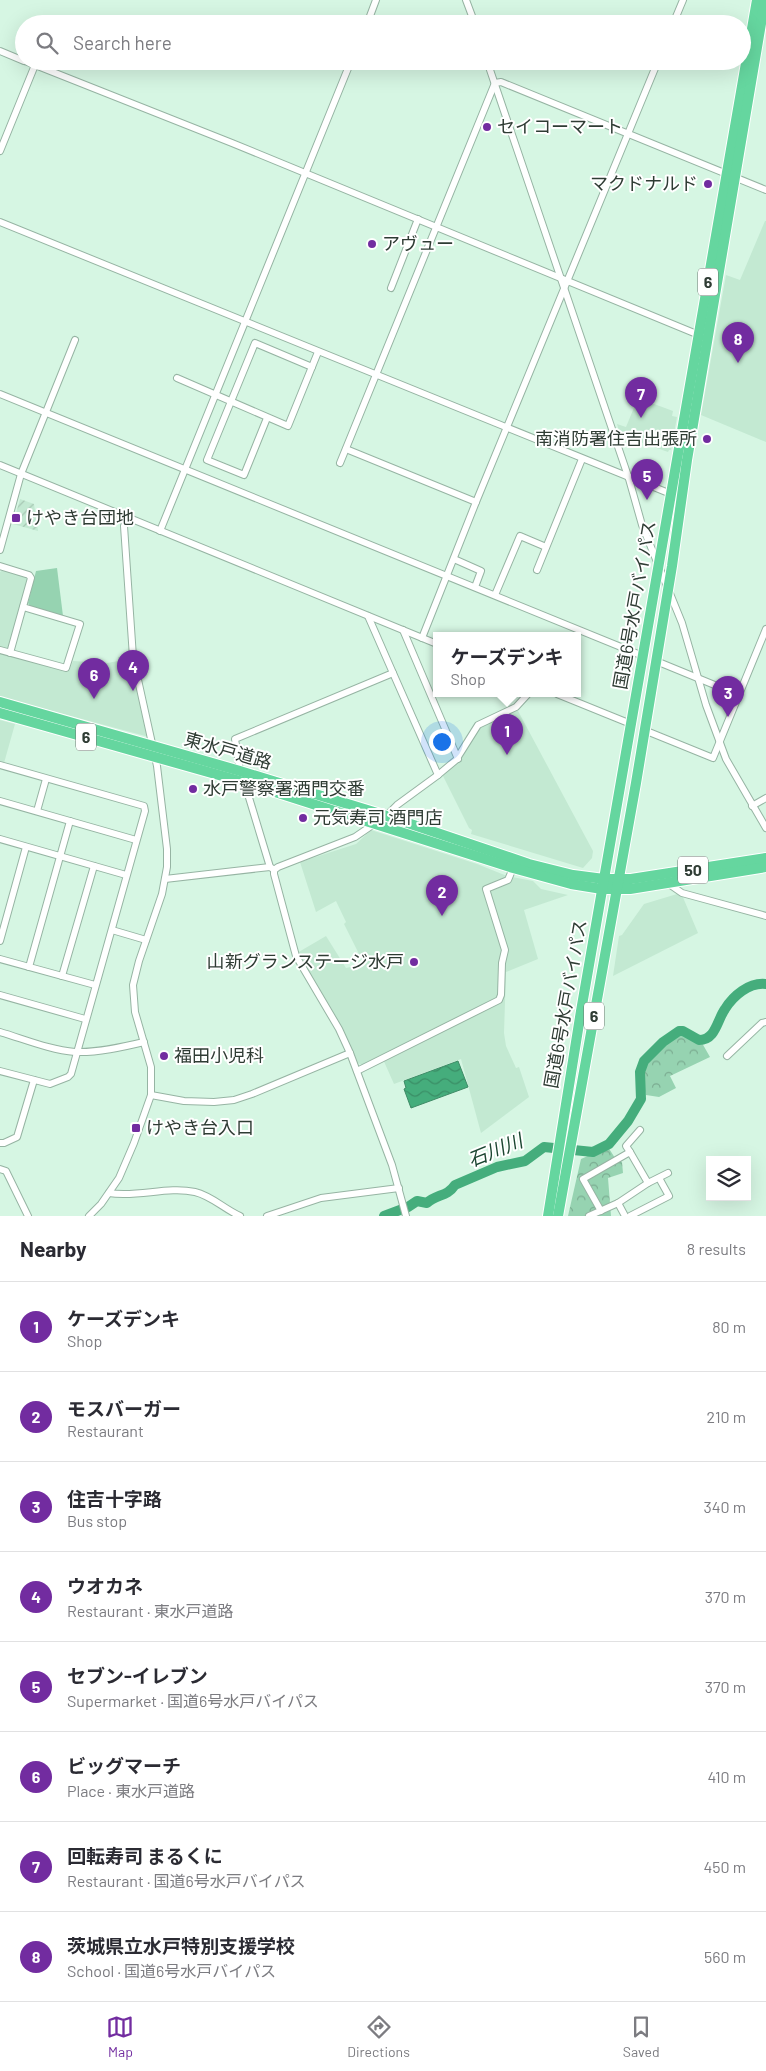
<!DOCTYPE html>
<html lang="en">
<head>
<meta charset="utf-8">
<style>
  :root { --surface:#fff; --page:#f2f2f3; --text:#2b2b33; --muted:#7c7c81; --line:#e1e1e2; --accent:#722ca0 }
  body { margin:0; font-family:Barlow,"Noto Sans JP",sans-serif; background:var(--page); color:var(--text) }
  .controls { position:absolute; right:15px; bottom:15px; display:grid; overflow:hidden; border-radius:0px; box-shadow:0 5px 20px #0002 }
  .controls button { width:45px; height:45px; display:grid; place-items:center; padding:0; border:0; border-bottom:1px solid var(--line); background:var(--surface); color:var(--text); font:25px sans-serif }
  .you { position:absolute; left:441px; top:741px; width:18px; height:18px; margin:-12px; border:4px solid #fff; border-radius:50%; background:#1a73e8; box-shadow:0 0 0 8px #1a73e833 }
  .badge { display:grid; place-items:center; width:32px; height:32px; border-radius:50%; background:var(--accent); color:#fff; font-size:16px; font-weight:700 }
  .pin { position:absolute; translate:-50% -41px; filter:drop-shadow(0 1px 2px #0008) }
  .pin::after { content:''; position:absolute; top:26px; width:18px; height:15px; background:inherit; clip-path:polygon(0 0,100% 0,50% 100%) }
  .popup { position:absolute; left:433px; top:632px; width:148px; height:65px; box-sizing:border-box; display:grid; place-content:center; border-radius:0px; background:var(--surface); filter:drop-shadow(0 1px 4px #0005); font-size:16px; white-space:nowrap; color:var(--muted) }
  .popup b { font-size:19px; color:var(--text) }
  .popup::after { content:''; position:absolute; left:50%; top:100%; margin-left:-10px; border:10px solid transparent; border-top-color:var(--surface) }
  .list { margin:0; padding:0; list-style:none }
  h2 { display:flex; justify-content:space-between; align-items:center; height:65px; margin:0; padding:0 20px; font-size:21px }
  h2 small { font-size:16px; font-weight:400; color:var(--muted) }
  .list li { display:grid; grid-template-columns:32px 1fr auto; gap:15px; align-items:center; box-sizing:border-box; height:90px; padding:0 20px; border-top:1px solid var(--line) }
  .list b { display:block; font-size:19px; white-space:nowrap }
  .list p { margin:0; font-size:16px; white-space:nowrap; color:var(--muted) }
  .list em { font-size:16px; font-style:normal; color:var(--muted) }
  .icon { flex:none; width:28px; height:28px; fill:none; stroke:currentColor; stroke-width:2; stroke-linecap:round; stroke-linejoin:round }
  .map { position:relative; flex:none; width:766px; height:1216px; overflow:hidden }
  .search { position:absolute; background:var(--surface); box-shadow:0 5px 20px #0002; left:15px; right:15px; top:15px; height:55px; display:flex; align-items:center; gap:12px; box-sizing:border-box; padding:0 18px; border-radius:28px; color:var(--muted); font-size:19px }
  .sheet { height:785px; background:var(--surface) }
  nav { display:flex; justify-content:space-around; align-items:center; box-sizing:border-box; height:70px; border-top:1px solid var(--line); background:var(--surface); font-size:14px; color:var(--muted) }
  nav a { display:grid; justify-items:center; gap:2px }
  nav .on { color:var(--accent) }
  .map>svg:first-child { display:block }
</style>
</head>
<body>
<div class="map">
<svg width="766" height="1216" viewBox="0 0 766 1216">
  <defs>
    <pattern id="industrial-furrows" width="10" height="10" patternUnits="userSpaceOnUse" patternTransform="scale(1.25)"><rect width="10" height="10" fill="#c3e9d2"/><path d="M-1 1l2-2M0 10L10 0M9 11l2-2" fill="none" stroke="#a8c9b5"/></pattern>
    <pattern id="forest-crowns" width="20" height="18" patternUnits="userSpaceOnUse" patternTransform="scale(1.25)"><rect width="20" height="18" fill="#96d3b1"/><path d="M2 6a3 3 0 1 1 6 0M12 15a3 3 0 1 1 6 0" fill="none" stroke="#7bac91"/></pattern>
    <pattern id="water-waves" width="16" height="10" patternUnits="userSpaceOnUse" patternTransform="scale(1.25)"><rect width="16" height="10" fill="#45ad7c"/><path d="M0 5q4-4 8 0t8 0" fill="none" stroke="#3a8e66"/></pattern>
  </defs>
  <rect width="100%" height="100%" fill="#d6f6e3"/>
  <g fill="#c3e9d2">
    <path d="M765 221H766V442L701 415 726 275 740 280Z"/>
    <path d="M638 398 673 411 672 416 677 417 671 450H669L668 452 620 435 617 424 626 427Z"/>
    <path d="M3 570 25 577 28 580 8 650 0 648V572Z"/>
    <path d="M0 653 69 671 73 661 90 662 92 666 118 661V657L131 655 149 737 0 697Z"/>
    <path d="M517 709 593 851 592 858 583 868 471 834 472 830 469 828 443 776 462 758 474 733 484 724Z"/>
    <path d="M0 720 15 724 4 763 0 762Z"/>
    <path d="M371 830 477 864 507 876 533 881 541 889 568 895 524 910 538 959 506 972 504 1033 506 1046 516 1068 519 1067 529 1097 481 1133 461 1059 394 1084 382 1057 364 1066 356 1062 341 1025 297 953 326 936 346 968 364 964 344 924 346 922 336 901 316 912 300 862 356 844Z"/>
    <path d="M677 894 682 895 698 933 613 976 619 936 622 935 644 904Z"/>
  </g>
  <path fill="url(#industrial-furrows)" d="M20 499 34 504 38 531 13 524Z"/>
  <path fill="#96d3b1" d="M57 568 63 616 30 606 28 603 36 571Z"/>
  <g fill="url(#forest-crowns)">
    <path d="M683 1033 702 1043 710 1057 670 1076 676 1088 659 1097 646 1095C644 1086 640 1075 643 1066 647 1055 672 1036 683 1033Z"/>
    <path d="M608 1147 615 1158 622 1162 623 1173 608 1178 611 1216H568L581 1159Z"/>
  </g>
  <path fill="url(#water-waves)" stroke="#3e8b66" d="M458 1061 468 1087 411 1108 404 1089 406 1088 404 1081Z"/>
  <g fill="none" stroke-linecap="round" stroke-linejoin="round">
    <path stroke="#45ad7c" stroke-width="10" d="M384 1216 408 1207 417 1201 427 1203C436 1194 447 1197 455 1185L497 1167 525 1161 544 1147 593 1152 609 1144 628 1121 641 1099 640 1072 644 1061 663 1042 679 1031H683L699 1040C716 1040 717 1020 725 1009 733 996 749 982 766 984"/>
    <defs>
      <g id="minor">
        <path d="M466 0 475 24"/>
        <path d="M367 24 376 0"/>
        <path d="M673 24 683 0"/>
        <path d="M0 51 24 61"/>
        <path d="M25 61 232 143 699 335"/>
        <path d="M487 61 629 479 642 525 682 623 706 705 726 759 766 828"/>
        <path d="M0 151 35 65"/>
        <path d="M0 222 671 494"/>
        <path d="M391 288 418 219"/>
        <path d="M177 378 288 426 318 352"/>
        <path d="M0 394 643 656"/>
        <path d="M267 418 244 475 207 460 255 343 312 367"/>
        <path d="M346 449 476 502"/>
        <path d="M340 463 495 83 501 82 766 190"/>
        <path d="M0 465 437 644"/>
        <path d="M160 531 351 61"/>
        <path d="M0 550 21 474 75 340"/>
        <path d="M454 559 481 571 475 587"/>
        <path d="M0 566 29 575 31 578 10 653"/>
        <path d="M537 570 582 459"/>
        <path d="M495 595 520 536 546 547"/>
        <path d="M403 630 458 759"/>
        <path d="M422 638 476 502 658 61"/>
        <path d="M0 650 66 668 80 624 23 607"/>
        <path d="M656 661 739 695"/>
        <path d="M557 694 631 724"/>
        <path d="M644 730 713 758 766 629"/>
        <path d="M0 765 144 806 145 811 71 1074 68 1077 50 1084 0 1071"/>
        <path d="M240 771 235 739 393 673 368 616"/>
        <path d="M438 775 456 760 478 725 516 707 528 694"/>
        <path d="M247 783V791L270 867 273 869"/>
        <path d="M0 801 136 840"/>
        <path d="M752 806 766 798"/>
        <path d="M37 811 46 779"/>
        <path d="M385 817 397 805 438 775 393 673"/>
        <path d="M374 824 355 837 278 867 274 870V874L296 956 339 1029 350 1053 392 1165 406 1216"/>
        <path d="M0 839 126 875"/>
        <path d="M165 879 270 867"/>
        <path d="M669 884 682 893 766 916"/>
        <path d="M112 930 146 940"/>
        <path d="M0 941 26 847"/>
        <path d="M0 959 95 985"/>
        <path d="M29 967 70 821"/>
        <path d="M62 976 94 866"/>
        <path d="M0 995 85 1019"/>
        <path d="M0 1032C24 1039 50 1050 75 1052 97 1053 123 1047 144 1042"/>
        <path d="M727 1056 762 1023 766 1022"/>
        <path d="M357 1071 499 1000 501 995 502 963 505 950 486 889 508 880 513 868"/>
        <path d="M151 1095 184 1101 214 1102 234 1100 252 1094 350 1053"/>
        <path d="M0 1143H4L17 1137 34 1080"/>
        <path d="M630 1152 626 1146 640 1130"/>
        <path d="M0 1169 6 1171 28 1216"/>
        <path d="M109 1193C137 1198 167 1186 195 1192 212 1196 224 1209 240 1216"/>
        <path d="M618 1203 625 1216"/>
        <path d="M601 1211 583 1179 630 1152 648 1183"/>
        <path d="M89 1216 101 1204 119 1178 134 1143 151 1095V1067L135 1012 133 985 139 961 162 894 167 867V849L157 766 133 657 124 526 127 518"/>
        <path d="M267 1216 321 1198 399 1188"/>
        <path d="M589 1216 618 1203 648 1183 668 1173"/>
        <path d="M630 1216 669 1196 659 1178"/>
      </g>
      <g id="highway">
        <path d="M0 702 240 771 387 816 529 864 573 875 604 879H631L766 858"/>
        <path d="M0 713 247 783 513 868 571 884 602 889H630L766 867"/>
        <path d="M548 1216 581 1011 757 0"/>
        <path d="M558 1216 636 783 672 566 687 460 765 0"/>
      </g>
    </defs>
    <use href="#minor" stroke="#96b4a3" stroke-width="8"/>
    <use href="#highway" stroke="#fff" stroke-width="12"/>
    <use href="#minor" stroke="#fff" stroke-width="6"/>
    <use href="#highway" stroke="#65d69f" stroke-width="10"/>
  </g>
  <g fill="#722ca0" stroke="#fff" stroke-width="2">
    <circle cx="487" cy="127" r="5"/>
    <circle cx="708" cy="184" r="5"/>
    <circle cx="372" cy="244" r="5"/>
    <circle cx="707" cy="439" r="5"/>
    <rect x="11" y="513" width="10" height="10" rx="2.5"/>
    <circle cx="193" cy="789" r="5"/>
    <circle cx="303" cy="818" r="5"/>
    <circle cx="414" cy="962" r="5"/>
    <circle cx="164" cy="1056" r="5"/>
    <rect x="131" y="1123" width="10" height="10" rx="2.5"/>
  </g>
  <g text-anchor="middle" stroke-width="4" stroke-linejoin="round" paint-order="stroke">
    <g fill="#fff" stroke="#6d7671" stroke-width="1">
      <rect x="698" y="268.5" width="20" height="27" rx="4"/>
      <rect x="76" y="723.5" width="20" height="27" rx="4"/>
      <rect x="678" y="856.5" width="30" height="27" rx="4"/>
      <rect x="584" y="1002.5" width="20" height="27" rx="4"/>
    </g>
    <g font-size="16" font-weight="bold" fill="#2f3c34">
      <text x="708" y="288">6</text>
      <text x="86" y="743">6</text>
      <text x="693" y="876">50</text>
      <text x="594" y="1022">6</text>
    </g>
    <g font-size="18" fill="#2f3c34" stroke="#fff" text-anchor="start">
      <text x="497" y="133">セイコーマート</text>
      <text x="698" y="190" text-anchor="end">マクドナルド</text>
      <text x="382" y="250">アヴュー</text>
      <text x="697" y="445" text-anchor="end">南消防署住吉出張所</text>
      <text x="26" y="524">けやき台団地</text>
      <text x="203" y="795">水戸警察署酒門交番</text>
      <text x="313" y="824">元気寿司 酒門店</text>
      <text x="404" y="968" text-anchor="end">山新グランステージ水戸</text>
      <text x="174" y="1062">福田小児科</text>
      <text x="146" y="1134">けやき台入口</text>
    </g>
    <g font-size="18" fill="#2f3c34" stroke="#fff">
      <text transform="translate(635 605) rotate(-80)" y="6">国道6号水戸バイパス</text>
      <text transform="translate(228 751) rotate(16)" y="6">東水戸道路</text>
      <text transform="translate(566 1004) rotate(-80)" y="6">国道6号水戸バイパス</text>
    </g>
    <g font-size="19" font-style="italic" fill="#1b4631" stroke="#fff">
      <text transform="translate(495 1150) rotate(-22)" y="7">石川川</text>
    </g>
  </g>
</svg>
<div class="controls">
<button><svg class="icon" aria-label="layers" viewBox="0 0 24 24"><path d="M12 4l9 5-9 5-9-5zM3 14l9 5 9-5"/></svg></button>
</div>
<div class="you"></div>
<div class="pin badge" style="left:507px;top:755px">1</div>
<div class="popup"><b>ケーズデンキ</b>Shop</div>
<div class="pin badge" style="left:442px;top:916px">2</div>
<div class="pin badge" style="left:728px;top:717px">3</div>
<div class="pin badge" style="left:133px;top:691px">4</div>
<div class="pin badge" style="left:647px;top:500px">5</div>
<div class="pin badge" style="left:94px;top:699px">6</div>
<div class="pin badge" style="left:641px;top:418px">7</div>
<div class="pin badge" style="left:738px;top:363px">8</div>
<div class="search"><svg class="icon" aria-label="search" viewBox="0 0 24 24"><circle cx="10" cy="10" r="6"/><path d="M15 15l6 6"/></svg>Search here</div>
</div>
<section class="sheet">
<h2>Nearby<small>8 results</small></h2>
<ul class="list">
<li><span class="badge">1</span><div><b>ケーズデンキ</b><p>Shop</p></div><em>80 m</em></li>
<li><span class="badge">2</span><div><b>モスバーガー</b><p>Restaurant</p></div><em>210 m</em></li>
<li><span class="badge">3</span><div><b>住吉十字路</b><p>Bus stop</p></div><em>340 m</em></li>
<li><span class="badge">4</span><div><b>ウオカネ</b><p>Restaurant · 東水戸道路</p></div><em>370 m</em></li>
<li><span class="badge">5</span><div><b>セブン-イレブン</b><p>Supermarket · 国道6号水戸バイパス</p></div><em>370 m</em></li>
<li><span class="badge">6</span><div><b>ビッグマーチ</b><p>Place · 東水戸道路</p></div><em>410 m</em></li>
<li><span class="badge">7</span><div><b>回転寿司 まるくに</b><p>Restaurant · 国道6号水戸バイパス</p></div><em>450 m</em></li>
<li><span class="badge">8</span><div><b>茨城県立水戸特別支援学校</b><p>School · 国道6号水戸バイパス</p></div><em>560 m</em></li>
</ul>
</section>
<nav>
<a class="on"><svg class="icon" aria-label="map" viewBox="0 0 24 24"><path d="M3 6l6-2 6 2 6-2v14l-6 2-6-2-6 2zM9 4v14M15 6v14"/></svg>Map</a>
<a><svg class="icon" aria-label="directions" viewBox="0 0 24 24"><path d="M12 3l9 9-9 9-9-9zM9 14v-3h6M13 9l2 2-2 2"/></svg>Directions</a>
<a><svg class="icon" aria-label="saved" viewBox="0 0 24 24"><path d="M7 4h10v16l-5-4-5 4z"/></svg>Saved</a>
</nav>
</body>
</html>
